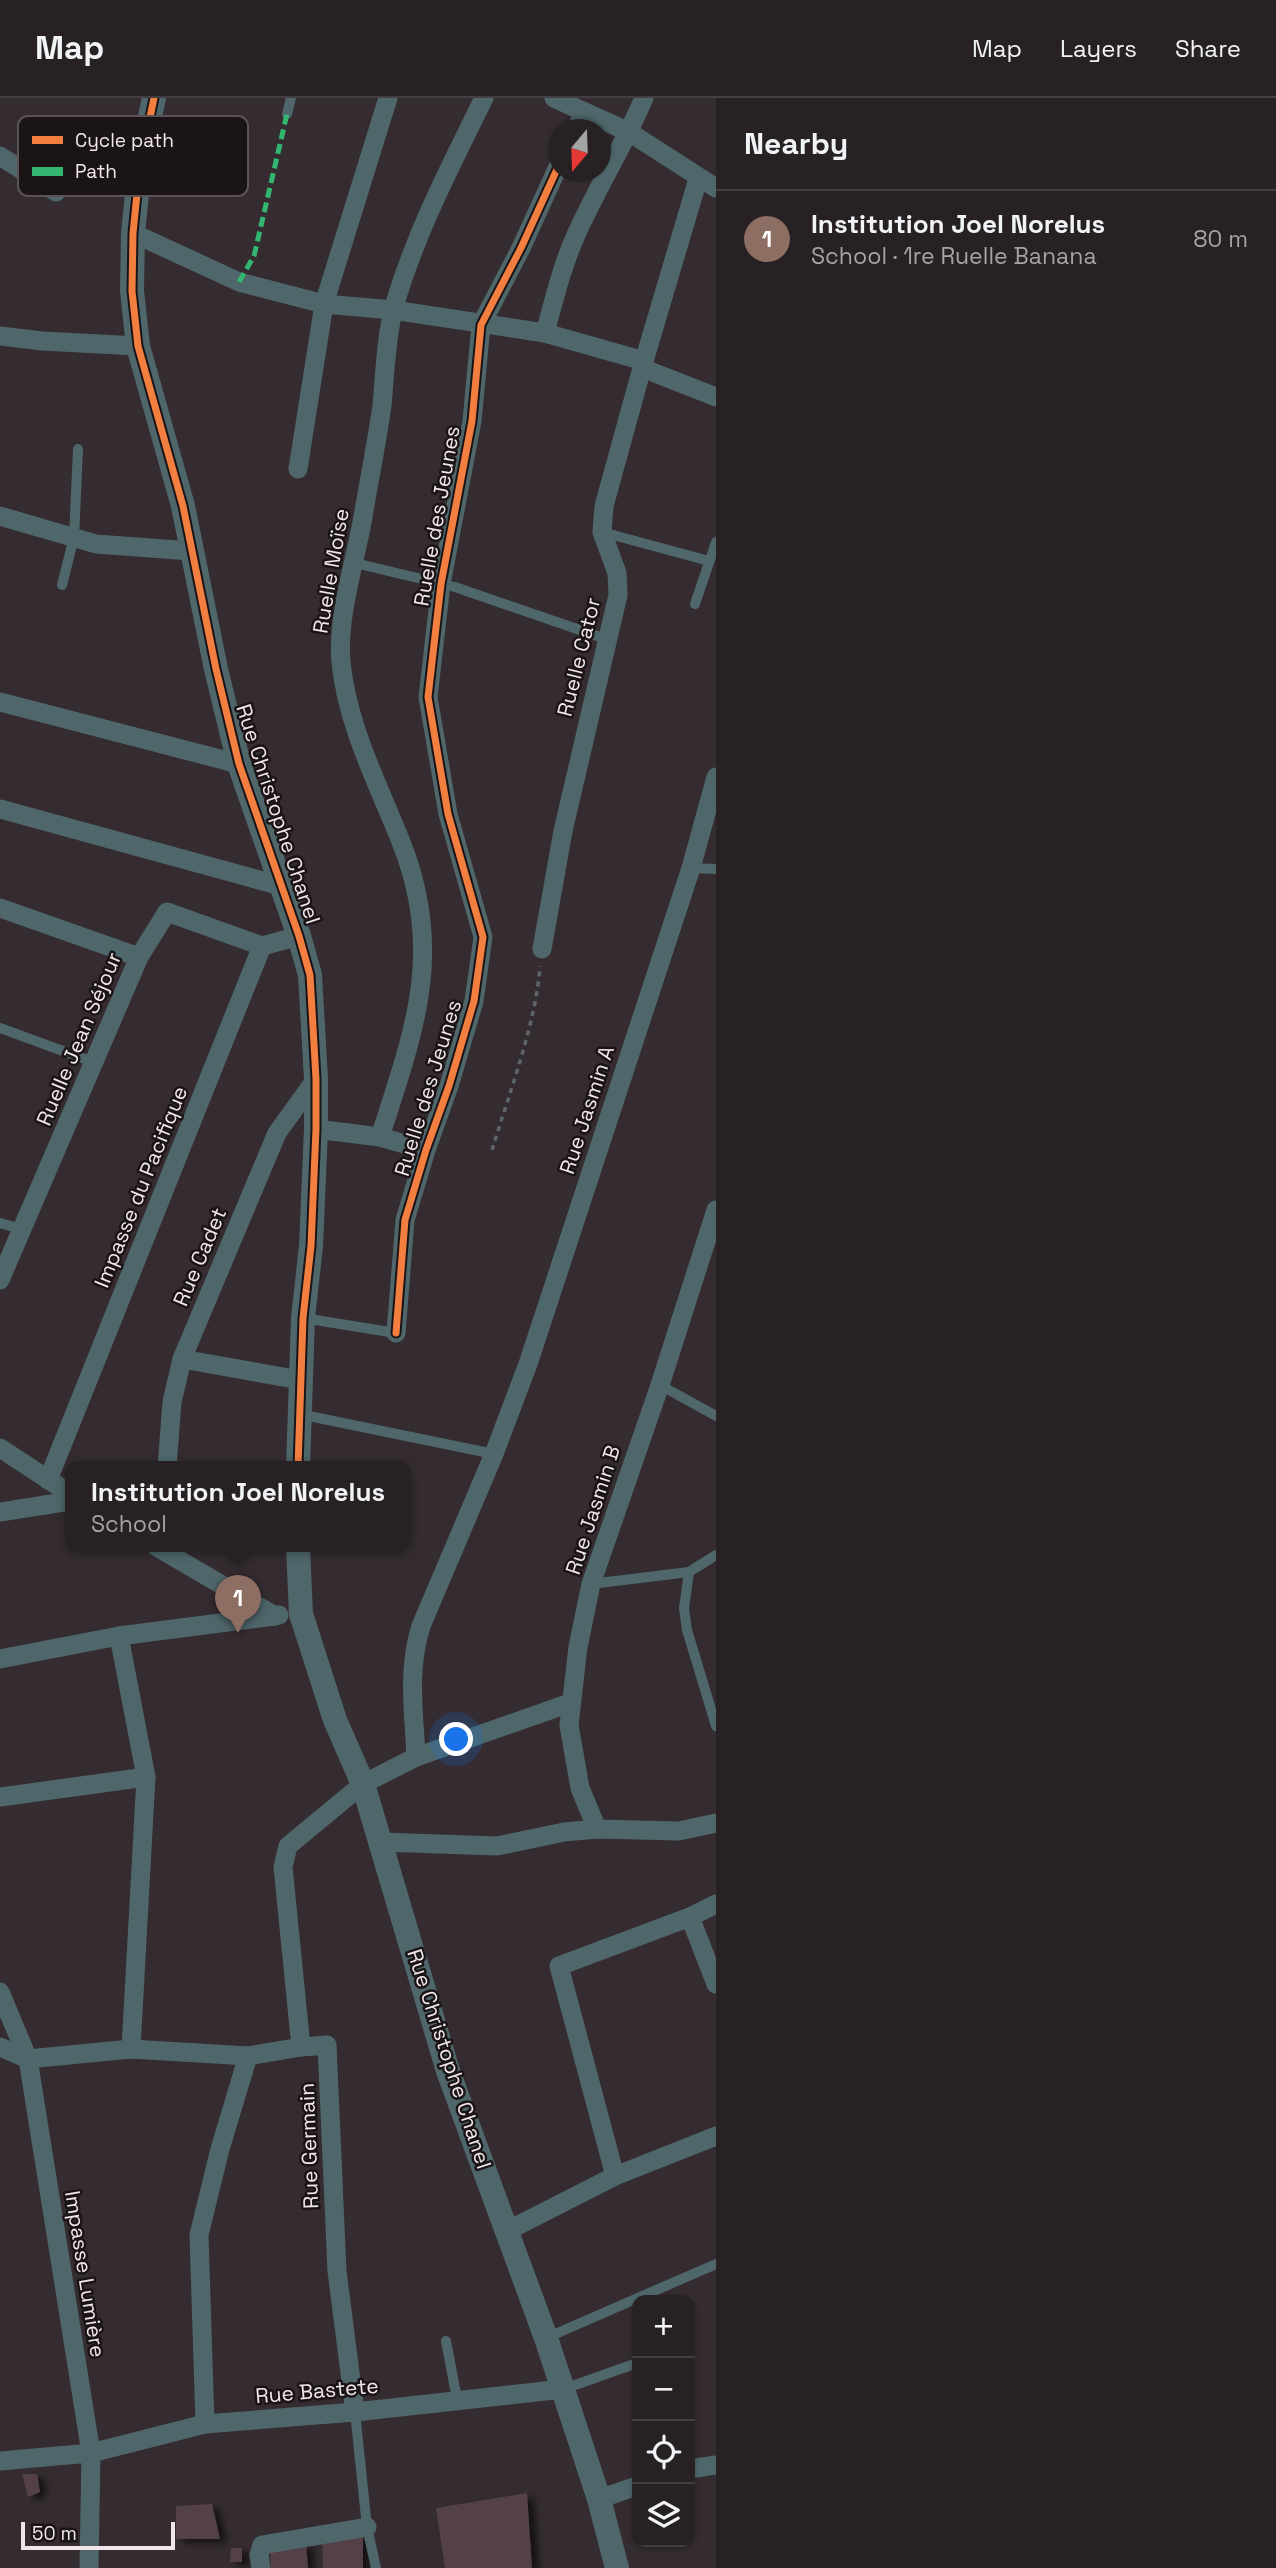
<!DOCTYPE html>
<html lang="en">
<head>
<meta charset="utf-8">
<style>
  :root { --surface:#272124; --page:#332e31; --text:#f1f3f6; --muted:#a4a3a6; --line:#433e41; --accent:#0b8043 }
  body { margin:0; font-family:"Space Grotesk",sans-serif; background:var(--page); color:var(--text) }
  .controls { position:absolute; right:21px; bottom:21px; display:grid; overflow:hidden; border-radius:14px; box-shadow:0 2px 5px #0004 }
  .controls button { width:63px; height:63px; display:grid; place-items:center; padding:0; border:0; border-bottom:2px solid var(--line); background:var(--surface); color:var(--text); font:35px sans-serif }
  .compass { position:absolute; left:548px; top:21px; width:63px; height:63px; border-radius:50%; background:var(--surface); box-shadow:0 2px 5px #0004; rotate:199deg }
  .scale { position:absolute; left:21px; bottom:18px; width:154px; box-sizing:border-box; padding-left:7px; border:4px solid #f1e7eb; border-top:0; font-size:19px; line-height:24px; white-space:nowrap; color:#f1e7eb; -webkit-text-stroke:5px #1b1417; paint-order:stroke }
  .you { position:absolute; left:457px; top:1642px; width:24px; height:24px; margin:-18px; border:5px solid #fff; border-radius:50%; background:#1a73e8; box-shadow:0 0 0 10px #1a73e833 }
  .badge { display:grid; place-items:center; width:46px; height:46px; border-radius:50%; background:var(--accent); color:#fff; font-size:23px; font-weight:700 }
  .pin { position:absolute; translate:-50% -58px; filter:drop-shadow(0 2px 4px #0008) }
  .pin::after { content:''; position:absolute; top:37px; width:24px; height:21px; background:inherit; clip-path:polygon(0 0,100% 0,50% 100%) }
  .popup { position:absolute; left:65px; top:1363px; width:346px; height:91px; box-sizing:border-box; display:grid; place-content:center; border-radius:14px; background:var(--surface); filter:drop-shadow(0 2px 5px #0005); font-size:23px; white-space:nowrap; color:var(--muted) }
  .popup b { font-size:26px; color:var(--text) }
  .popup::after { content:''; position:absolute; left:50%; top:100%; margin-left:-14px; border:14px solid transparent; border-top-color:var(--surface) }
  .list { margin:0; padding:0; list-style:none }
  h2 { display:flex; justify-content:space-between; align-items:center; height:91px; margin:0; padding:0 28px; font-size:30px }
  h2 small { font-size:23px; font-weight:400; color:var(--muted) }
  .list li { display:grid; grid-template-columns:46px 1fr auto; gap:21px; align-items:center; box-sizing:border-box; height:98px; padding:0 28px; border-top:2px solid var(--line) }
  .list b { display:block; font-size:26px; white-space:nowrap }
  .list p { margin:0; font-size:23px; white-space:nowrap; color:var(--muted) }
  .list em { font-size:23px; font-style:normal; color:var(--muted) }
  .icon { flex:none; width:38px; height:38px; fill:none; stroke:currentColor; stroke-width:2; stroke-linecap:round; stroke-linejoin:round }
  .map { position:relative; flex:none; width:716px; height:2470px; overflow:hidden }
  header { display:flex; align-items:center; gap:42px; box-sizing:border-box; height:98px; padding:0 35px; background:var(--surface); border-bottom:2px solid var(--line) }
  header strong { font-size:33px }
  nav { display:flex; gap:38px; margin-inline-start:auto; font-size:24px }
  main { display:flex }
  aside { flex:1; background:var(--surface) }
  .map>svg:first-child { display:block }
</style>
</head>
<body>
<header>
<strong>Map</strong>
<nav><a>Map</a><a>Layers</a><a>Share</a></nav>
</header>
<main>
<div class="map">
<svg width="716" height="2470" viewBox="0 0 716 2470">
  <defs>
    <filter id="shadow"><feDropShadow dx="7" dy="4" stdDeviation="3.5" flood-color="#0009"/></filter>
  </defs>
  <rect width="100%" height="100%" fill="#342c30"/>
  <g fill="#53414a" filter="url(#shadow)">
    <path d="M22 2376H37L40 2394 28 2399Z"/>
    <path d="M527 2395 532 2470H445L436 2410Z"/>
    <path d="M212 2406 220 2441H176V2408Z"/>
    <path d="M363 2436V2470H323L322 2439Z"/>
    <path d="M306 2446 308 2470H271L270 2449Z"/>
    <path d="M231 2450H242V2464H230Z"/>
  </g>
  <g fill="none" stroke-linecap="round" stroke-linejoin="round">
    <path stroke="#5d6669" stroke-width="3.5" stroke-dasharray="5 5" stroke-linecap="butt" d="M492 1052C509 996 536 925 540 868"/>
    <g stroke="#4f676b" stroke-width="10">
      <path d="M287 16 291 0"/>
      <path d="M602 434 709 463"/>
      <path d="M355 465 455 489 609 542"/>
      <path d="M62 487 74 439 78 351"/>
      <path d="M695 506 716 444"/>
      <path d="M691 770 716 771"/>
      <path d="M0 930 93 964"/>
      <path d="M0 1125 22 1131"/>
      <path d="M303 1220 396 1235"/>
      <path d="M660 1287 716 1318"/>
      <path d="M299 1316 494 1356"/>
      <path d="M689 1474 684 1510 687 1532 716 1628"/>
      <path d="M591 1486 689 1474 716 1457"/>
      <path d="M546 2240 716 2166"/>
      <path d="M446 2243 457 2301"/>
      <path d="M564 2291 637 2265"/>
      <path d="M355 2314 367 2429 376 2470"/>
    </g>
    <g stroke="#4f676b" stroke-width="19">
      <path d="M554 0 629 34 716 90"/>
      <path d="M576 32 584 14"/>
      <path d="M0 58 56 94"/>
      <path d="M133 135 239 184 324 206 393 212 545 235 644 263"/>
      <path d="M545 235C554 202 562 168 576 137 597 90 624 47 644 0"/>
      <path d="M0 238 42 243 138 248"/>
      <path d="M642 270 716 299"/>
      <path d="M298 371 324 206 388 0"/>
      <path d="M0 418 96 446 191 453"/>
      <path d="M0 604 239 666"/>
      <path d="M0 711 281 788"/>
      <path d="M0 810 139 859"/>
      <path d="M542 851 563 733 618 497 617 475 602 434 604 408 642 270 698 81"/>
      <path d="M316 1031 380 1039 426 1052"/>
      <path d="M380 1039C414 933 445 854 401 744 378 686 347 627 341 564 337 518 355 465 363 419 369 382 377 344 382 307 385 276 386 239 394 209 415 136 450 69 484 0"/>
      <path d="M0 1182 139 859 167 814 262 848"/>
      <path d="M396 1235 405 1122 426 1052 449 988 474 903 483 839 448 716 428 599 441 486 472 323 481 227 521 150 558 69"/>
      <path d="M182 1261 300 1282"/>
      <path d="M0 1350 70 1396"/>
      <path d="M167 1369 172 1304 182 1261 277 1035 316 981"/>
      <path d="M48 1382 262 848 299 838"/>
      <path d="M0 1414 70 1403"/>
      <path d="M157 1449 275 1518 279 1517"/>
      <path d="M119 1538 146 1679 131 1951"/>
      <path d="M0 1561 119 1538 275 1518"/>
      <path d="M416 1659C414 1614 407 1572 421 1528L494 1356 528 1266 691 770 716 679"/>
      <path d="M0 1699 146 1679"/>
      <path d="M597 1731 580 1690 569 1627 578 1549 591 1486 660 1287 716 1112"/>
      <path d="M381 1744 497 1748 564 1734 597 1731 679 1733 716 1725"/>
      <path d="M690 1819 716 1886"/>
      <path d="M0 1894 28 1961 91 2355 89 2470"/>
      <path d="M0 1949 28 1961 131 1951 248 1958 301 1949"/>
      <path d="M615 2078 559 1868 690 1819 716 1806"/>
      <path d="M507 2133 615 2078 716 2038"/>
      <path d="M355 2314 337 2173 327 1947 301 1949 283 1769 288 1748 363 1686 416 1659 570 1605"/>
      <path d="M205 2326 199 2137 220 2051 248 1958"/>
      <path d="M0 2363 91 2355 205 2326 355 2314 563 2291"/>
      <path d="M690 2371 716 2367"/>
      <path d="M599 2401 637 2388"/>
      <path d="M261 2470 259 2457 262 2447 367 2429"/>
    </g>
    <g stroke="#4f676b" stroke-width="24">
      <path d="M154 0 140 67 133 135 132 193 138 248 183 408 216 571 239 666 299 838 310 877 316 981V1031L311 1148 303 1220 298 1369"/>
      <path d="M298 1449 301 1516 335 1622 363 1686 448 1973 546 2240 599 2401 617 2470"/>
    </g>
    <path stroke="#33b770" stroke-width="5" stroke-dasharray="10 5" stroke-linecap="butt" d="M239 184 254 158 287 16"/>
    <defs>
      <g id="cycleway">
        <path d="M154 0 140 67 133 135 132 193 138 248 183 408 216 571 239 666 299 838 310 877 316 981V1031L311 1148 303 1220 298 1369"/>
        <path d="M396 1235 405 1122 426 1052 449 988 474 903 483 839 448 716 428 599 441 486 472 323 481 227 521 150 558 69"/>
      </g>
    </defs>
    <use href="#cycleway" stroke="#1b1417" stroke-width="11"/>
    <use href="#cycleway" stroke="#f27e40" stroke-width="7"/>
  </g>
  <g text-anchor="middle" stroke-width="5" stroke-linejoin="round" paint-order="stroke">
    <g font-size="21" fill="#f1e7eb" stroke="#1b1417">
      <text transform="translate(437 418) rotate(-80)" y="7">Ruelle des Jeunes</text>
      <text transform="translate(331 473) rotate(-80)" y="7">Ruelle Moïse</text>
      <text transform="translate(579 559) rotate(-76)" y="7">Ruelle Cator</text>
      <text transform="translate(278 716) rotate(72)" y="7">Rue Christophe Chanel</text>
      <text transform="translate(79 941) rotate(-67)" y="7">Ruelle Jean Séjour</text>
      <text transform="translate(428 990) rotate(-73)" y="7">Ruelle des Jeunes</text>
      <text transform="translate(587 1012) rotate(-72)" y="7">Rue Jasmin A</text>
      <text transform="translate(141 1089) rotate(-68)" y="7">Impasse du Pacifique</text>
      <text transform="translate(200 1159) rotate(-67)" y="7">Rue Cadet</text>
      <text transform="translate(593 1412) rotate(-72)" y="7">Rue Jasmin B</text>
      <text transform="translate(449 1961) rotate(72)" y="7">Rue Christophe Chanel</text>
      <text transform="translate(309 2048) rotate(-92)" y="7">Rue Germain</text>
      <text transform="translate(85 2176) rotate(81)" y="7">Impasse Lumière</text>
      <text transform="translate(317 2293) rotate(-5)" y="7">Rue Bastete</text>
    </g>
  </g>
  <rect x="18" y="18" width="230" height="80" rx="10" fill="#1b1417" stroke="#5b5357" stroke-width="2"/>
  <rect x="32" y="38" width="31" height="8" fill="#f27e40"/>
  <rect x="32" y="69" width="31" height="9" fill="#33b770"/>
  <g font-size="19" fill="#f1e7eb">
    <text x="75" y="49">Cycle path</text>
    <text x="75" y="80">Path</text>
  </g>
</svg>
<div class="controls">
<button>+</button>
<button>−</button>
<button><svg class="icon" aria-label="locate" viewBox="0 0 24 24"><circle cx="12" cy="12" r="6"/><path d="M12 2v4M12 18v4M2 12h4M18 12h4"/></svg></button>
<button><svg class="icon" aria-label="layers" viewBox="0 0 24 24"><path d="M12 4l9 5-9 5-9-5zM3 14l9 5 9-5"/></svg></button>
</div>
<svg class="compass" viewBox="-18 -18 36 36"><path d="M0-13l5 13h-10z" fill="#e53935"/><path d="M0 13l5-13h-10z" fill="#a4a3a6"/></svg>
<div class="scale">50 m</div>
<div class="you"></div>
<div class="pin badge" style="left:238px;top:1535px;background:#8d6e63">1</div>
<div class="popup"><b>Institution Joel Norelus</b>School</div>
</div>
<aside>
<h2>Nearby<small></small></h2>
<ul class="list">
<li><span class="badge" style="background:#8d6e63">1</span><div><b>Institution Joel Norelus</b><p>School · 1re Ruelle Banana</p></div><em>80 m</em></li>
</ul>
</aside>
</main>
</body>
</html>
